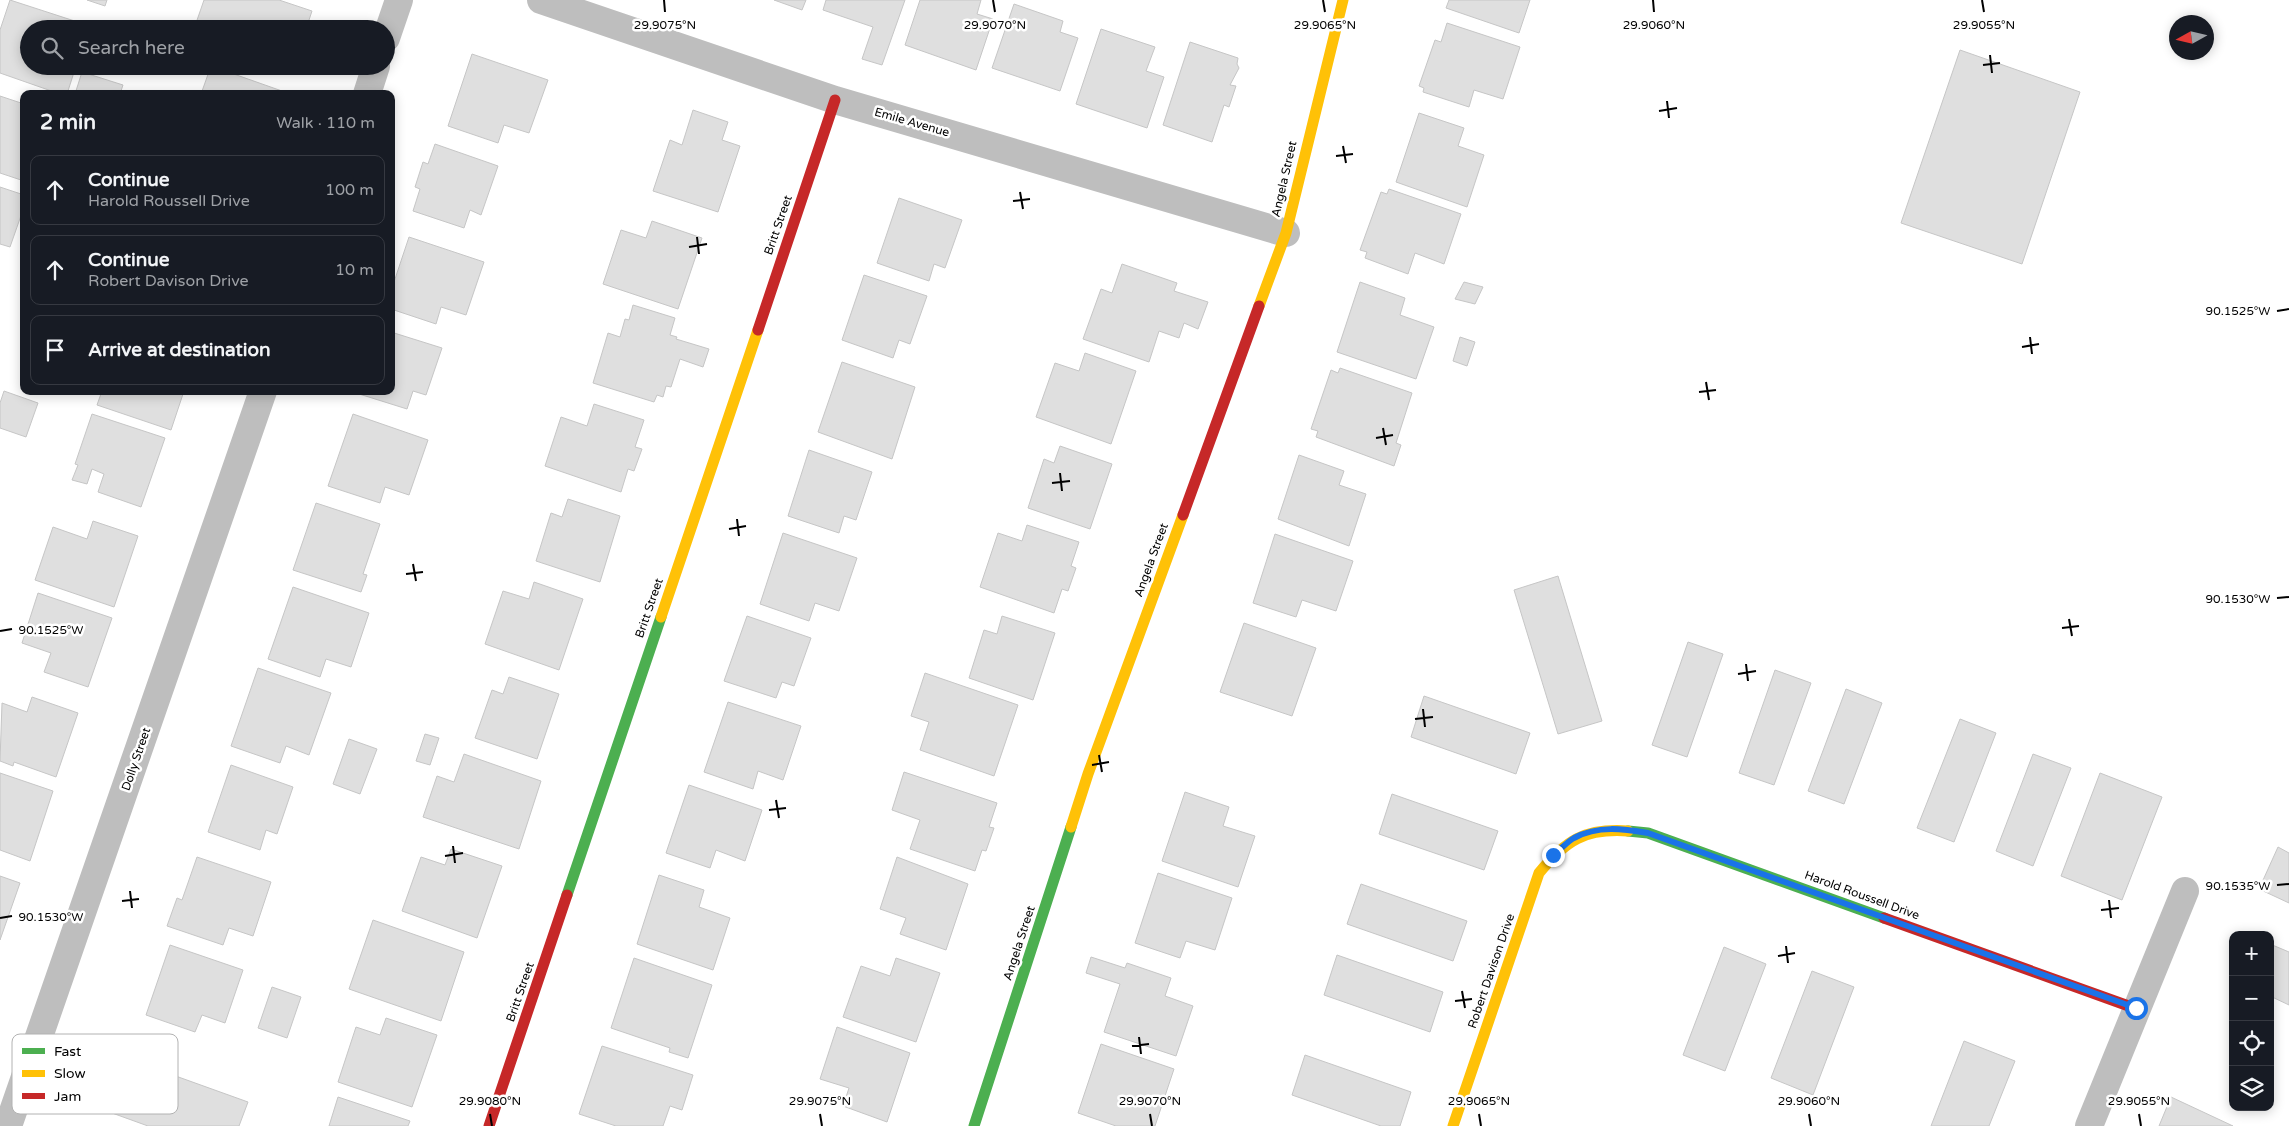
<!DOCTYPE html>
<html lang="en">
<head>
<meta charset="utf-8">
<style>
  :root { --surface:#171b24; --page:#20242c; --text:#f1f3f6; --muted:#9ea1a6; --line:#363941 }
  body { margin:0; font-family:"Varela Round",sans-serif; background:var(--page); color:var(--text) }
  .controls { position:absolute; right:15px; bottom:15px; display:grid; overflow:hidden; border-radius:10px; box-shadow:0 2px 12px #0003 }
  .controls button { width:45px; height:45px; display:grid; place-items:center; padding:0; border:0; border-bottom:1px solid var(--line); background:var(--surface); color:var(--text); font:25px sans-serif }
  .compass { position:absolute; left:2169px; top:15px; width:45px; height:45px; border-radius:50%; background:var(--surface); box-shadow:0 2px 12px #0003; rotate:262deg }
  .stop { position:absolute; width:15px; height:15px; margin:-11px; border:4px solid #1a73e8; border-radius:50%; background:#fff }
  .stop.end { background:#1a73e8; border-color:#fff; box-shadow:0 1px 5px #0008 }
  .list { margin:0; padding:0; list-style:none }
  h2 { display:flex; justify-content:space-between; align-items:center; height:65px; margin:0; padding:0 20px; font-size:21px }
  h2 small { font-size:16px; font-weight:400; color:var(--muted) }
  .list li { display:grid; grid-template-columns:32px 1fr auto; gap:15px; align-items:center; box-sizing:border-box; height:70px; margin:0 10px 10px; padding:0 10px; border:1px solid var(--line); border-radius:10px }
  .list b { display:block; font-size:19px; white-space:nowrap }
  .list p { margin:0; font-size:16px; white-space:nowrap; color:var(--muted) }
  .list em { font-size:16px; font-style:normal; color:var(--muted) }
  .icon { flex:none; width:28px; height:28px; fill:none; stroke:currentColor; stroke-width:2; stroke-linecap:round; stroke-linejoin:round }
  .map { position:relative; flex:none; width:2289px; height:1126px; overflow:hidden }
  .search { position:absolute; background:var(--surface); box-shadow:0 2px 12px #0003; left:20px; top:20px; width:375px; height:55px; display:flex; align-items:center; gap:12px; box-sizing:border-box; padding:0 18px; border-radius:28px; color:var(--muted); font-size:19px }
  .panel { position:absolute; background:var(--surface); box-shadow:0 2px 12px #0003; left:20px; top:90px; width:375px; height:305px; border-radius:10px }
  .map>svg:first-child { display:block }
</style>
</head>
<body>
<div class="map">
<svg width="2289" height="1126" viewBox="0 0 2289 1126">
  <rect width="100%" height="100%" fill="#fff"/>
  <g fill="#dfdfdf" stroke="#c6c6c6">
    <path d="M10 0 90 26 89 29H29V66H76L67 94H60L0 73V30Z"/>
    <path d="M87 0H107L105 6Z"/>
    <path d="M204 0H279L312 11 306 29H202L195 26Z"/>
    <path d="M774 0H806L802 10Z"/>
    <path d="M826 0H905L882 65 862 59 873 27 823 10Z"/>
    <path d="M920 0H981L977 14 993 19 976 70 905 45Z"/>
    <path d="M1449 0H1530L1519 33 1446 8Z"/>
    <path d="M1014 4 1063 21 1060 32 1078 38 1060 91 992 68Z"/>
    <path d="M1447 23 1520 47 1503 99 1474 90 1469 107 1423 92 1424 88 1419 86 1435 40 1441 42Z"/>
    <path d="M1101 29 1155 47 1146 71 1164 77 1147 128 1076 104Z"/>
    <path d="M1190 42 1238 58 1237 64 1239 68 1230 85 1236 86 1229 107 1224 105 1212 142 1163 125Z"/>
    <path d="M1960 50 2080 92 2022 264 1901 223Z"/>
    <path d="M472 54 548 80 529 133 504 125 498 143 448 126Z"/>
    <path d="M211 66 282 91 281 94H201Z"/>
    <path d="M82 72 123 85 120 94H75Z"/>
    <path d="M0 96 24 104 22 124H24V181L0 173Z"/>
    <path d="M693 110 728 122 722 140 740 146 718 212 653 191 670 140 682 145Z"/>
    <path d="M1419 113 1464 128 1458 146 1484 155 1467 207 1396 182Z"/>
    <path d="M435 144 498 166 481 215 470 210 464 228 413 211 420 189 415 187 423 162 428 164Z"/>
    <path d="M0 187 24 195V207L10 247 0 244Z"/>
    <path d="M1389 189 1461 214 1444 264 1415 253 1408 274 1365 258 1367 252 1360 250 1381 192 1387 194Z"/>
    <path d="M899 198 962 220 945 268 934 264 929 281 877 263Z"/>
    <path d="M652 221 702 238 678 309 603 284 621 230 646 238Z"/>
    <path d="M409 237 484 262 466 315 441 307 436 324 391 309V291Z"/>
    <path d="M1122 264 1177 283 1174 291 1208 302 1198 329 1184 323 1179 338 1159 331 1149 362 1083 339 1101 289 1112 293Z"/>
    <path d="M864 275 927 296 910 344 899 340 893 358 842 340Z"/>
    <path d="M1360 282 1405 298 1400 315 1434 327 1416 379 1337 352Z"/>
    <path d="M1464 282 1483 287 1475 304 1455 299Z"/>
    <path d="M633 305 675 318 670 335 677 337 676 339 709 349 703 367 680 359 671 387 666 386 663 397 657 395 654 402 593 383 608 333 620 337 625 319 629 320Z"/>
    <path d="M391 332 442 348 426 395 413 391 407 409 356 393 391 391Z"/>
    <path d="M1460 337 1475 342 1467 366 1453 361Z"/>
    <path d="M1085 353 1136 371 1111 444 1036 417 1055 363 1079 371Z"/>
    <path d="M842 362 915 387 892 459 818 432Z"/>
    <path d="M1340 368 1412 393 1396 443 1401 445 1394 466 1316 437 1318 431 1311 429 1331 370 1338 373Z"/>
    <path d="M4 391 38 403 26 437 0 428V403Z"/>
    <path d="M102 391H184L171 430 97 405Z"/>
    <path d="M594 404 644 420 635 447 642 449 634 471 628 469 621 492 545 466 561 417 587 426Z"/>
    <path d="M92 414 165 438 141 507 98 492 104 474 92 469 87 484 72 480 78 465 75 464Z"/>
    <path d="M353 414 428 440 409 495 385 487 380 503 328 486Z"/>
    <path d="M1060 446 1112 464 1090 529 1028 508 1044 459 1054 463Z"/>
    <path d="M809 450 872 472 856 520 844 516 839 533 788 516Z"/>
    <path d="M1299 455 1344 471 1339 485 1366 494 1349 546 1278 519Z"/>
    <path d="M568 499 620 516 600 582 536 561 551 513 562 517Z"/>
    <path d="M316 503 380 524 363 574 367 575 361 592 293 570Z"/>
    <path d="M93 521 138 536 114 607 35 580 53 527 87 539Z"/>
    <path d="M1027 525 1079 542 1071 566 1076 568 1068 591 1062 589 1054 613 980 587 998 533 1022 541Z"/>
    <path d="M783 533 857 558 839 611 815 603 809 621 760 604Z"/>
    <path d="M1275 534 1353 561 1336 611 1302 600 1296 617 1253 603Z"/>
    <path d="M1558 576 1602 721 1558 734 1514 590Z"/>
    <path d="M534 582 583 599 559 670 485 644 503 591 529 599Z"/>
    <path d="M293 587 369 613 351 667 326 659 320 677 268 659Z"/>
    <path d="M38 593 112 618 88 687 44 672 51 653 22 643Z"/>
    <path d="M747 616 811 638 794 686 782 682 776 698 724 681Z"/>
    <path d="M1002 616 1055 633 1033 700 969 678 984 630 997 634Z"/>
    <path d="M1244 623 1316 648 1292 716 1220 692Z"/>
    <path d="M1688 642 1723 654 1687 757 1652 745Z"/>
    <path d="M258 668 331 693 309 755 286 746 280 763 231 746Z"/>
    <path d="M1775 670 1811 683 1774 785 1739 773Z"/>
    <path d="M925 673 1018 705 994 776 920 750 929 722 911 716Z"/>
    <path d="M509 677 559 694 537 759 475 738 492 690 503 694Z"/>
    <path d="M1846 689 1882 703 1844 804 1808 791Z"/>
    <path d="M1424 696 1530 733 1516 774 1411 737Z"/>
    <path d="M32 697 78 713 56 777 14 762 13 766 0 761 2 703 27 712Z"/>
    <path d="M728 702 801 726 783 780 758 771 753 789 704 772Z"/>
    <path d="M1960 719 1996 733 1954 842 1917 828Z"/>
    <path d="M425 734 439 738 430 765 416 761Z"/>
    <path d="M349 739 377 749 360 794 333 784Z"/>
    <path d="M464 754 541 781 519 849 423 817 437 776 454 782Z"/>
    <path d="M2033 754 2071 768 2033 866 1996 851Z"/>
    <path d="M231 765 293 787 277 834 266 830 260 850 208 832Z"/>
    <path d="M904 772 997 803 989 827 994 828 986 851 982 850 975 871 910 849 920 820 892 810Z"/>
    <path d="M0 773 53 791 30 861 0 850Z"/>
    <path d="M2100 773 2162 797 2122 900 2061 876Z"/>
    <path d="M689 785 762 810 745 861 716 850 710 868 666 853Z"/>
    <path d="M1185 792 1229 807 1223 826 1255 836 1238 887 1162 861Z"/>
    <path d="M1392 794 1498 831 1484 870 1379 834Z"/>
    <path d="M2278 847 2289 853V903L2259 889Z"/>
    <path d="M451 849 502 866 477 938 402 911 421 857 445 865Z"/>
    <path d="M197 857 271 882 253 936 229 928 223 945 167 926 177 898 182 900Z"/>
    <path d="M897 857 968 884 946 950 900 934 906 918 880 909Z"/>
    <path d="M1158 873 1232 898 1215 950 1186 941 1180 958 1135 943Z"/>
    <path d="M659 875 704 890 699 907 730 918 713 970 637 944Z"/>
    <path d="M0 876 20 883 0 940Z"/>
    <path d="M1361 884 1467 921 1453 961 1347 924Z"/>
    <path d="M373 920 464 952 441 1021 349 989Z"/>
    <path d="M2270 944 2289 952V1005L2270 996Z"/>
    <path d="M170 945 243 970 225 1023 202 1015 195 1032 146 1015Z"/>
    <path d="M1724 947 1766 964 1725 1071 1683 1055Z"/>
    <path d="M1337 955 1443 992 1430 1032 1324 995Z"/>
    <path d="M1091 957 1125 968 1127 963 1171 978 1165 996 1193 1006 1176 1056 1104 1032 1120 984 1086 973Z"/>
    <path d="M634 958 712 985 688 1058 669 1052 670 1048 611 1028Z"/>
    <path d="M896 958 940 973 916 1042 843 1017 861 966 890 976Z"/>
    <path d="M1812 971 1854 987 1813 1095 1771 1078Z"/>
    <path d="M272 987 301 997 287 1038 258 1028Z"/>
    <path d="M386 1018 437 1035 412 1107 338 1082 356 1027 380 1035Z"/>
    <path d="M837 1027 910 1053 887 1122 843 1106 849 1088 820 1079Z"/>
    <path d="M1964 1041 2015 1061 1989 1126H1931Z"/>
    <path d="M1101 1044 1174 1069 1155 1126H1116L1078 1113Z"/>
    <path d="M602 1046 693 1075 682 1110 670 1106 663 1126H616L579 1114Z"/>
    <path d="M1305 1055 1411 1092 1400 1126H1381L1292 1095Z"/>
    <path d="M120 1056 248 1102 239 1126H148L101 1109Z"/>
    <path d="M338 1097 410 1121 408 1126H329Z"/>
    <path d="M2171 1097 2233 1126H2159Z"/>
  </g>
  <g fill="none" stroke-linecap="round" stroke-linejoin="round">
    <g stroke="#bebebe" stroke-width="28">
      <path d="M541 0 835 100 1286 233"/>
      <path d="M386 38 399 0"/>
      <path d="M367 94 376 66"/>
      <path d="M8 1126 263 391"/>
      <path d="M2089 1126 2185 891"/>
    </g>
    <g stroke="#4caf50" stroke-width="11">
      <path d="M1628 831 1648 833 1884 918"/>
      <path d="M567 895 661 617"/>
      <path d="M974 1126 1071 827"/>
    </g>
    <g stroke="#ffc107" stroke-width="11">
      <path d="M1259 306 1286 233 1343 0"/>
      <path d="M661 617 758 330"/>
      <path d="M1071 827 1088 774 1183 515"/>
      <path d="M1453 1126 1539 873C1566 840 1585 828 1628 831"/>
    </g>
    <g stroke="#c62828" stroke-width="11">
      <path d="M758 330 835 100"/>
      <path d="M1183 515 1259 306"/>
      <path d="M1884 918 2137 1009"/>
      <path d="M489 1126 567 895"/>
    </g>
  </g>
  <g fill="none" stroke-linecap="round" stroke-linejoin="round">
    <path stroke="#1a73e8" stroke-width="6" d="M1553 855C1560 850 1567 842 1574 838 1598 825 1624 829 1648 833L2136 1008"/>
  </g>
  <path fill="none" stroke="#000" stroke-width="2" d="M664 0 665 12M993 0 995 12M1323 0 1325 12M1653 0 1654 12M1982 0 1984 12M1990 55 1992 73M1983 65 2000 63M1667 101 1669 118M1659 111 1677 108M1343 146 1346 163M1336 156 1353 154M1020 192 1023 209M1013 201 1030 199M697 237 699 254M689 247 707 244M2277 311 2289 309M2030 337 2032 354M2022 347 2039 344M1706 382 1709 400M1699 392 1716 390M1383 428 1386 445M1376 438 1393 435M1060 473 1062 491M1052 483 1070 481M737 519 739 536M729 529 746 526M413 564 416 581M406 574 423 572M2277 598 2289 597M2069 619 2072 636M2062 628 2079 626M0 631 12 629M1746 664 1748 681M1738 674 1756 671M1423 709 1425 727M1415 719 1433 717M1099 755 1102 772M1092 765 1109 762M776 800 779 818M769 810 786 808M453 846 455 863M445 856 463 853M2277 885 2289 884M130 891 132 908M2109 900 2111 918M122 901 139 899M2101 910 2119 908M0 918 12 916M1786 946 1788 963M1778 956 1795 953M1462 991 1465 1008M1455 1001 1472 999M1139 1037 1141 1054M1132 1046 1149 1044M490 1114 492 1126M820 1114 822 1126M1150 1114 1152 1126M1479 1114 1481 1126M1809 1114 1811 1126M2139 1114 2141 1126"/>
  <g text-anchor="middle" stroke-width="5" stroke-linejoin="round" paint-order="stroke">
    <g font-size="12" fill="#000" stroke="#fff">
      <text transform="translate(912 122) rotate(16)" y="4">Emile Avenue</text>
      <text transform="translate(1284 179) rotate(-77)" y="4">Angela Street</text>
      <text transform="translate(778 225) rotate(-71)" y="4">Britt Street</text>
      <text transform="translate(1151 560) rotate(-70)" y="4">Angela Street</text>
      <text transform="translate(649 608) rotate(-71)" y="4">Britt Street</text>
      <text transform="translate(136 759) rotate(-71)" y="4">Dolly Street</text>
      <text transform="translate(1862 895) rotate(20)" y="4">Harold Roussell Drive</text>
      <text transform="translate(1019 943) rotate(-72)" y="4">Angela Street</text>
      <text transform="translate(1491 971) rotate(-71)" y="4">Robert Davison Drive</text>
      <text transform="translate(520 992) rotate(-71)" y="4">Britt Street</text>
    </g>
  </g>
  <rect x="12" y="1034" width="166" height="80" rx="8" fill="#fff" stroke="#b2b2b2" stroke-width="1"/>
  <rect x="22" y="1048" width="23" height="6" fill="#4caf50"/>
  <rect x="22" y="1070" width="23" height="7" fill="#ffc107"/>
  <rect x="22" y="1093" width="23" height="6" fill="#c62828"/>
  <g font-size="14" fill="#000">
    <text x="54" y="1056">Fast</text>
    <text x="54" y="1078">Slow</text>
    <text x="54" y="1101">Jam</text>
  </g>
  <g font-size="12" text-anchor="middle" fill="#000" stroke="#fff" stroke-width="5" stroke-linejoin="round" paint-order="stroke">
    <text x="665" y="29">29.9075°N</text>
    <text x="995" y="29">29.9070°N</text>
    <text x="1325" y="29">29.9065°N</text>
    <text x="1654" y="29">29.9060°N</text>
    <text x="1984" y="29">29.9055°N</text>
    <text x="2238" y="315">90.1525°W</text>
    <text x="2238" y="603">90.1530°W</text>
    <text x="51" y="634">90.1525°W</text>
    <text x="2238" y="890">90.1535°W</text>
    <text x="51" y="921">90.1530°W</text>
    <text x="490" y="1105">29.9080°N</text>
    <text x="820" y="1105">29.9075°N</text>
    <text x="1150" y="1105">29.9070°N</text>
    <text x="1479" y="1105">29.9065°N</text>
    <text x="1809" y="1105">29.9060°N</text>
    <text x="2139" y="1105">29.9055°N</text>
  </g>
</svg>
<div class="controls">
<button>+</button>
<button>−</button>
<button><svg class="icon" aria-label="locate" viewBox="0 0 24 24"><circle cx="12" cy="12" r="6"/><path d="M12 2v4M12 18v4M2 12h4M18 12h4"/></svg></button>
<button><svg class="icon" aria-label="layers" viewBox="0 0 24 24"><path d="M12 4l9 5-9 5-9-5zM3 14l9 5 9-5"/></svg></button>
</div>
<svg class="compass" viewBox="-18 -18 36 36"><path d="M0-13l5 13h-10z" fill="#e53935"/><path d="M0 13l5-13h-10z" fill="#9ea1a6"/></svg>
<div class="stop" style="left:2136px;top:1008px"></div>
<div class="stop end" style="left:1553px;top:855px"></div>
<div class="search"><svg class="icon" aria-label="search" viewBox="0 0 24 24"><circle cx="10" cy="10" r="6"/><path d="M15 15l6 6"/></svg>Search here</div>
<section class="panel">
<h2>2 min<small>Walk · 110 m</small></h2>
<ul class="list">
<li><svg class="icon" aria-label="ahead" viewBox="0 0 24 24"><path d="M12 20V5M6 11l6-6 6 6"/></svg><div><b>Continue</b><p>Harold Roussell Drive</p></div><em>100 m</em></li>
<li><svg class="icon" aria-label="ahead" viewBox="0 0 24 24"><path d="M12 20V5M6 11l6-6 6 6"/></svg><div><b>Continue</b><p>Robert Davison Drive</p></div><em>10 m</em></li>
<li><svg class="icon" aria-label="arrive" viewBox="0 0 24 24"><path d="M6 21V4h12l-3 4 3 4H6"/></svg><div><b>Arrive at destination</b></div></li>
</ul>
</section>
</div>
</body>
</html>
